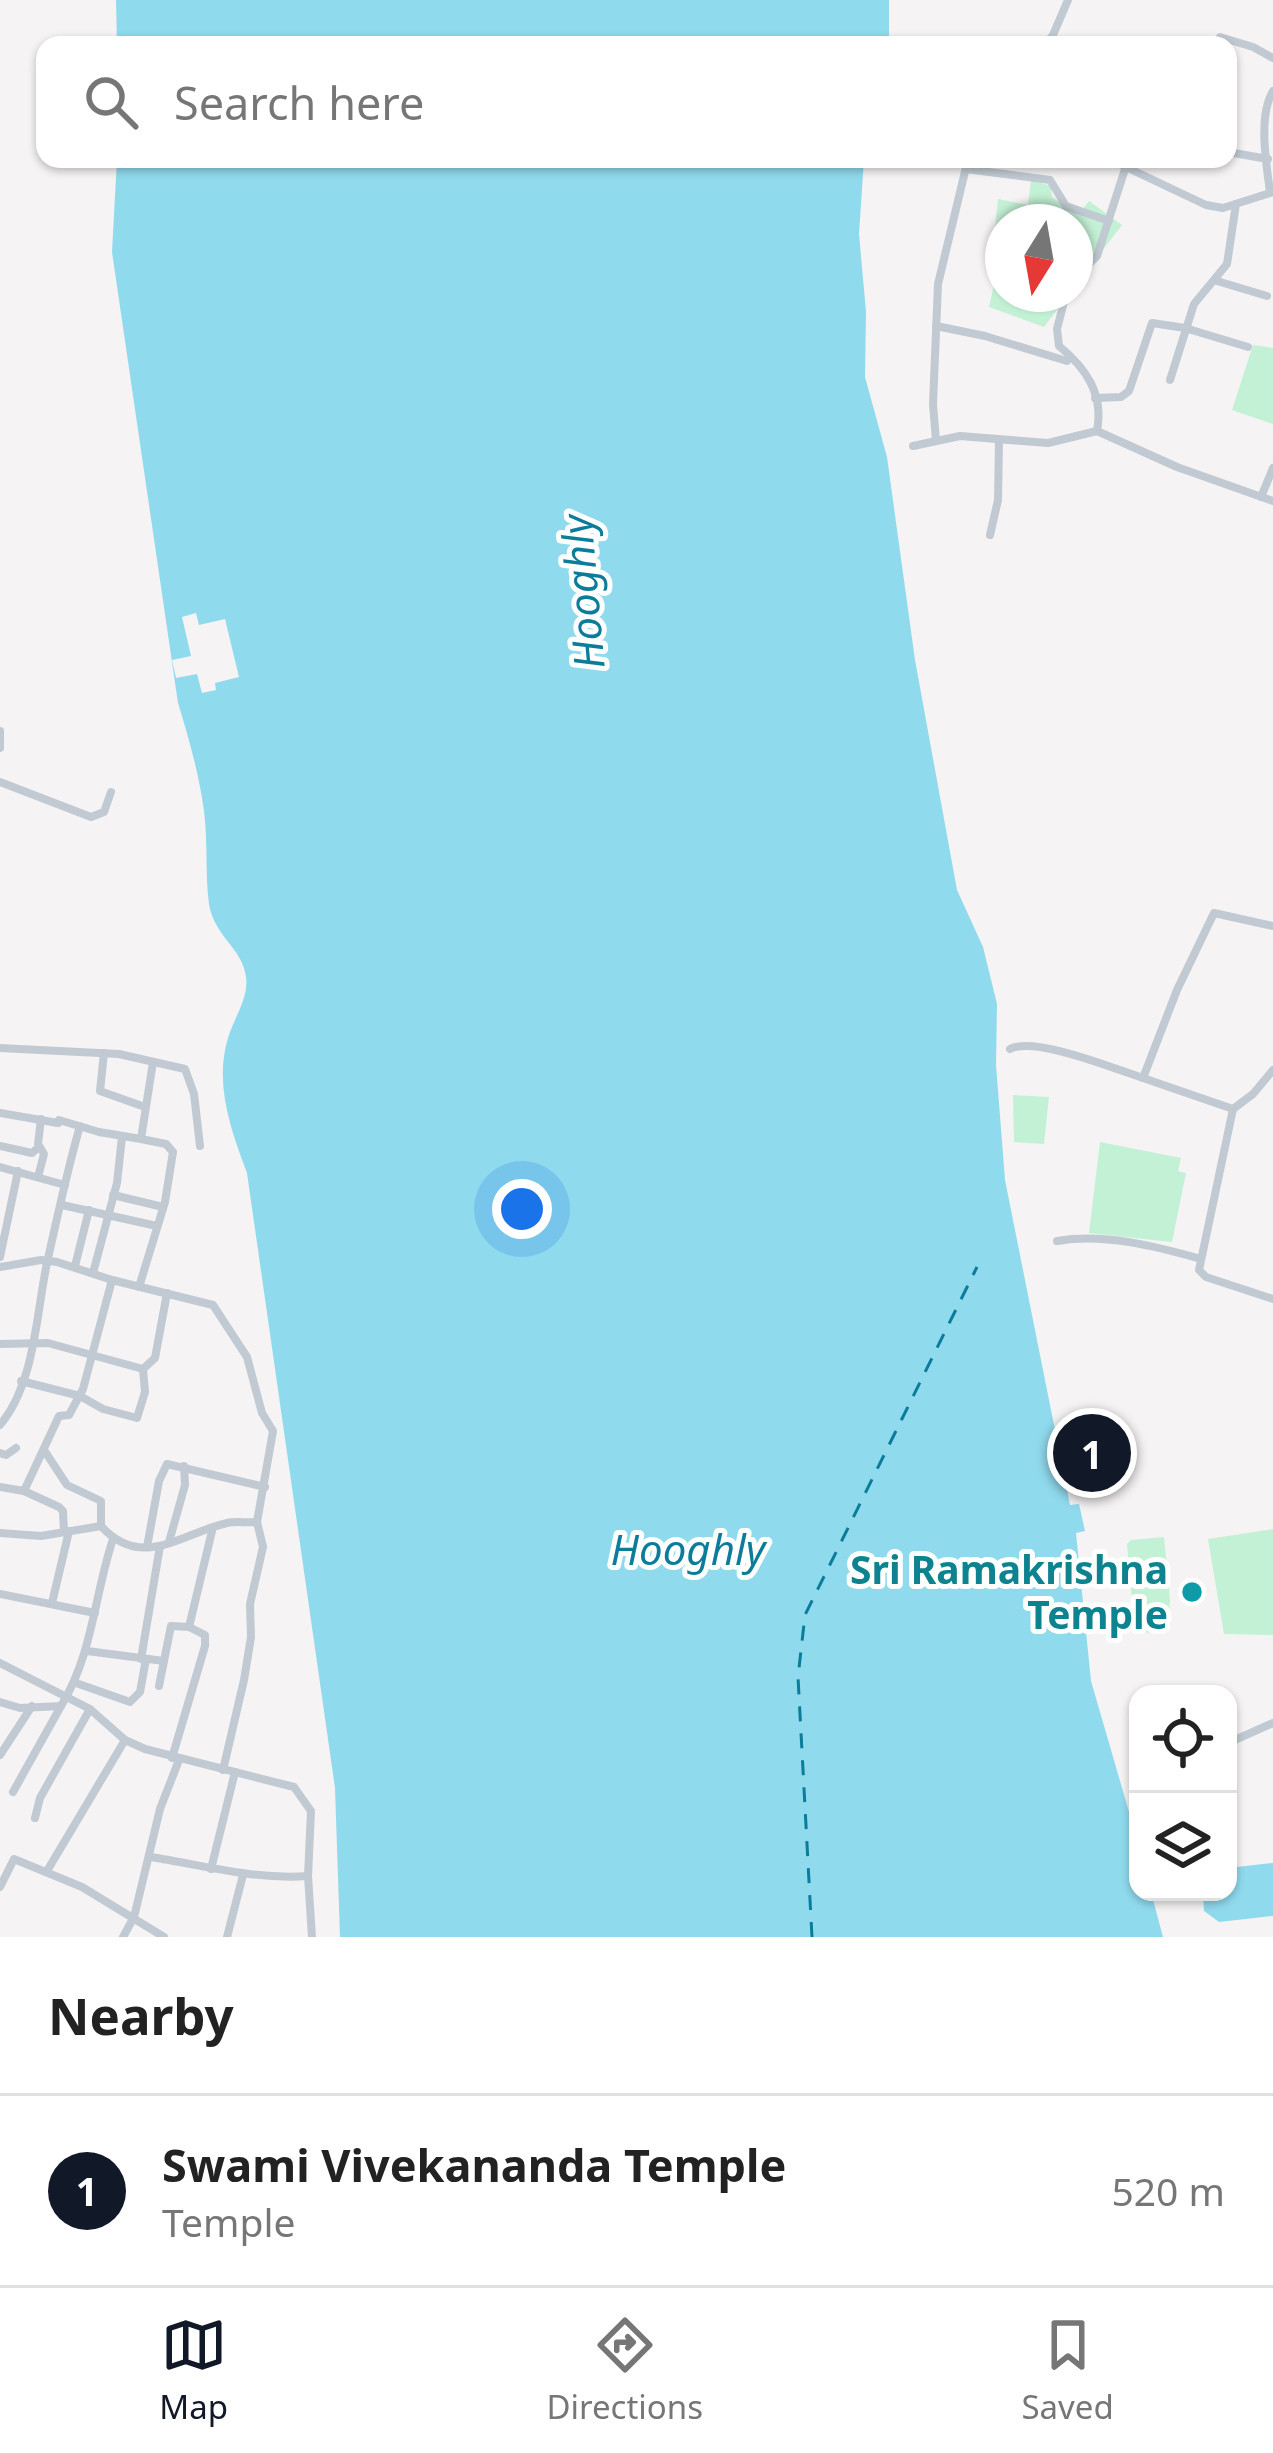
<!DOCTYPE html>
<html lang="en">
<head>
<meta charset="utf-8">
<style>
  :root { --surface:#fff; --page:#f2f2f2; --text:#222; --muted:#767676; --line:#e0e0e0; --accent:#111827 }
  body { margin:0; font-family:"Noto Sans",sans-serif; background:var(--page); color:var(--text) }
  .controls { position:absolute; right:36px; bottom:36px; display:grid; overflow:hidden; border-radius:24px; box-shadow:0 3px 9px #0004 }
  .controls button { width:108px; height:108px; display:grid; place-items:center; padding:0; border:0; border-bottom:3px solid var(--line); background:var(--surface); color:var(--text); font:60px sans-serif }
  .compass { position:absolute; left:985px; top:204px; width:108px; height:108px; border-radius:50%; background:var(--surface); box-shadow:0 3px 9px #0004; rotate:191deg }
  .you { position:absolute; left:522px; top:1209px; width:42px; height:42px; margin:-30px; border:9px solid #fff; border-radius:50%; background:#1a73e8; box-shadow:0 0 0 18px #1a73e833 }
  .badge { display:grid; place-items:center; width:78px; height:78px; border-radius:50%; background:var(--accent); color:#fff; font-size:39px; font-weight:700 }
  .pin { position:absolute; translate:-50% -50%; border:6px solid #fff; box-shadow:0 3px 12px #0006 }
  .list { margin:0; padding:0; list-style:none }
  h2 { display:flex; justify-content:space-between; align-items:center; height:156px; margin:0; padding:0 48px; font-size:51px }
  h2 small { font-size:39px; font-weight:400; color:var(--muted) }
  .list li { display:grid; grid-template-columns:78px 1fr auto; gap:36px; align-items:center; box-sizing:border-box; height:192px; padding:0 48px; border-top:3px solid var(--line) }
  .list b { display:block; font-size:45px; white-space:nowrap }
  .list p { margin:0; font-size:39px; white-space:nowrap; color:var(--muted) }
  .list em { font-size:39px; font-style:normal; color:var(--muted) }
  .icon { flex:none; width:66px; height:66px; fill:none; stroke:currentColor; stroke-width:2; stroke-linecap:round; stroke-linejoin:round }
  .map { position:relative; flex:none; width:1273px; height:1937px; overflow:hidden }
  .search { position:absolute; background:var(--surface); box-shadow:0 3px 9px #0004; left:36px; right:36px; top:36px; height:132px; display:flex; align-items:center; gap:30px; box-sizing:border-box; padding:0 42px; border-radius:24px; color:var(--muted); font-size:45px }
  .sheet { height:348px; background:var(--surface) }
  nav { display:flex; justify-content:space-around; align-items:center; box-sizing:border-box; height:168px; border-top:3px solid var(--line); background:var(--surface); font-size:33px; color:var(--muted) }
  nav a { display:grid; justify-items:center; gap:6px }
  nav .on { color:var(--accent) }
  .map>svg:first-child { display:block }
</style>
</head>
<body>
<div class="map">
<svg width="1273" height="1937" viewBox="0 0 1273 1937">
  <rect width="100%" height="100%" fill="#f5f3f3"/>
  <g fill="#c3f1d5">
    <path d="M1031 180 1051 186 1052 197 1078 215 1089 201 1122 225 1075 286V222H1003V294H1069L1044 327 989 307 996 276 991 268 998 199 1028 205Z"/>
    <path d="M1253 345 1273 348V424L1232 410Z"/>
    <path d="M1013 1095 1049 1097 1044 1144 1014 1142Z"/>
    <path d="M1100 1142 1181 1158 1178 1171 1186 1173 1172 1242 1089 1233Z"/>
    <path d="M1273 1529V1635L1224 1634 1208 1539Z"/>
    <path d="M1164 1537 1170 1600 1168 1632 1135 1633 1127 1544 1131 1540Z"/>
  </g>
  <g fill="#90daee">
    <path d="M116 0H889V45H117Z"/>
    <path d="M117 159H864L859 234 866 312 865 377 887 457 915 660 957 890 983 947 997 1004 996 1065 1005 1180 1070 1505 1079 1504 1085 1531 1076 1533 1091 1681 1138 1843V1892H1151L1163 1937H340L335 1788 247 1173C231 1130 214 1084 228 1038 234 1018 249 998 246 977 243 949 214 936 209 904 205 874 208 842 204 811 199 774 189 739 178 703L112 252Z"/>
    <path d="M1273 1863V1916L1219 1922 1204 1911 1203 1892H1228V1868Z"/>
  </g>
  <path fill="#f5f3f3" d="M196 613 199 625 225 619 239 677 215 683 216 690 202 693 197 674 176 678 172 660 191 656 182 617Z"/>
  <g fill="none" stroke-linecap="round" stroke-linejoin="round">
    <path stroke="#0c7c9b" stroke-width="3" stroke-dasharray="15 12" stroke-linecap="butt" d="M812 1937 798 1677 805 1615 977 1267"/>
    <g stroke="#c1cad2" stroke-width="8">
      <path d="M1220 37 1253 47 1273 58"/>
      <path d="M1045 45 1053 35 1068 0"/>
      <path d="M1228 152 1268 159"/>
      <path d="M1109 159 1206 205 1223 208 1273 192"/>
      <path d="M966 169 1050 180 1066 206 1109 221"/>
      <path d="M1270 192C1266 162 1258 116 1273 91"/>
      <path d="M1075 278 1097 256 1125 169"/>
      <path d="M1217 281 1267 296"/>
      <path d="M1066 294 1057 329 1059 346C1086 368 1104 394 1097 431"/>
      <path d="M936 326 985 336 1067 361"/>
      <path d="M1170 380 1194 304 1227 264 1236 204"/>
      <path d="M1095 398 1121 397 1129 391 1152 323 1185 328 1248 347"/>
      <path d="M936 441 933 404 938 284 968 159"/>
      <path d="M913 446 960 436 1048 443 1097 431 1177 467 1273 501"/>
      <path d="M1261 497 1273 468"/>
      <path d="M990 535 998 500 999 440"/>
      <path d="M0 731V748"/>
      <path d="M0 782 91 817 104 812 111 792"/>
      <path d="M0 1048 119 1054 185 1069 194 1094 200 1146"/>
      <path d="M1010 1049C1035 1036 1115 1069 1143 1078L1177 990 1214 913 1273 926"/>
      <path d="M104 1053 100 1091 145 1107"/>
      <path d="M1143 1078 1233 1109 1199 1270 1206 1277 1273 1299"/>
      <path d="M1233 1109 1253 1094 1273 1070"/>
      <path d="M0 1113 58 1123"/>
      <path d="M59 1120 99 1132 141 1139"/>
      <path d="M0 1146 32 1153 39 1147"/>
      <path d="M0 1167 65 1185"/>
      <path d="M38 1177 44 1154 38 1144 41 1119"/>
      <path d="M113 1195 163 1207"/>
      <path d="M62 1205 157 1226"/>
      <path d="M1057 1241C1104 1233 1155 1246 1201 1259"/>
      <path d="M0 1257 18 1171"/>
      <path d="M75 1266 89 1210"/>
      <path d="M0 1267 41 1260 57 1262 112 1280 213 1305 247 1357 262 1413 273 1431 257 1522"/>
      <path d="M93 1273 117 1183 122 1137"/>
      <path d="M139 1287 165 1202 173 1152 166 1144 141 1139 153 1062"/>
      <path d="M0 1344 48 1343 143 1369"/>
      <path d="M21 1381 80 1396 103 1409 137 1418 145 1392 143 1369 155 1358 167 1293"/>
      <path d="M0 1425C35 1384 36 1314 47 1263 57 1218 67 1171 80 1126"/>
      <path d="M44 1450 67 1485 101 1501V1526"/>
      <path d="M0 1453 6 1455 16 1448"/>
      <path d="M0 1487 24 1491 59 1507 63 1511 64 1532"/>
      <path d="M24 1491 59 1416 69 1415 83 1389 112 1280"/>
      <path d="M0 1533 41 1536 101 1526C142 1571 182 1533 227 1523 236 1521 247 1523 257 1522L263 1547 250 1604 251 1637 244 1680 223 1770"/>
      <path d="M169 1542 185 1485 184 1466"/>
      <path d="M147 1547 159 1481 167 1464 265 1487"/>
      <path d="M0 1594 95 1613"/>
      <path d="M52 1603 69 1531"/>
      <path d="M87 1651 164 1661"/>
      <path d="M141 1659 160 1546"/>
      <path d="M0 1663 90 1709 125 1740 145 1749 294 1787 311 1811 308 1876 312 1937"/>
      <path d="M76 1683 130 1702 140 1692 146 1659"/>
      <path d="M159 1686 171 1626 189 1627 212 1531"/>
      <path d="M0 1702 20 1708 61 1706C93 1654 94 1596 113 1539"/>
      <path d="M1228 1743 1273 1723"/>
      <path d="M0 1755 32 1706"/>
      <path d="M172 1758 205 1646V1635L189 1627"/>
      <path d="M13 1792 61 1706"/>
      <path d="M35 1818 40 1798 90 1709"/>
      <path d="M150 1857C204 1865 253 1880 308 1876"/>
      <path d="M211 1869 235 1772"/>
      <path d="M47 1871 125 1740"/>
      <path d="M0 1887 14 1859 82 1887 164 1937"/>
      <path d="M123 1937 134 1917 160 1809 179 1760"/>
      <path d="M227 1937 243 1875"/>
    </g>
  </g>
  <circle fill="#0f9aa8" stroke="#fff" stroke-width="4.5" cx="1192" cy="1592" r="12"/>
  <g text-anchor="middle" stroke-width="10" stroke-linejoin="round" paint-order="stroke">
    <g font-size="39" font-weight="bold" fill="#0d838f" stroke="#fff" text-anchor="end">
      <text x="1168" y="1584">Sri Ramakrishna<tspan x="1168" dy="45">Temple</tspan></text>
    </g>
    <g font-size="42" font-style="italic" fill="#0c7c9b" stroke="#fff">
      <text transform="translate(583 592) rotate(-95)" y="15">Hooghly</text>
      <text x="688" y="1565">Hooghly</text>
    </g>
  </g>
</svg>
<div class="controls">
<button><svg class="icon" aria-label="locate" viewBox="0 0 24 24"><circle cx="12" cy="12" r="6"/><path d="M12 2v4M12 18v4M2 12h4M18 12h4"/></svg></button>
<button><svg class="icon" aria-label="layers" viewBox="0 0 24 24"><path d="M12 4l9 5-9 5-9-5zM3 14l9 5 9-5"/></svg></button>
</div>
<svg class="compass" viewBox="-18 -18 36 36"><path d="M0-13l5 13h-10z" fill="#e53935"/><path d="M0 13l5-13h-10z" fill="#767676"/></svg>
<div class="you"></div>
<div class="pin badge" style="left:1092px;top:1453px">1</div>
<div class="search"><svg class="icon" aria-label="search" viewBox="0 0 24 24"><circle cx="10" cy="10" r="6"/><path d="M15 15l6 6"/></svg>Search here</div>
</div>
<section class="sheet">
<h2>Nearby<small></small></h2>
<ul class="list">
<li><span class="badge">1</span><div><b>Swami Vivekananda Temple</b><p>Temple</p></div><em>520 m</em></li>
</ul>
</section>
<nav>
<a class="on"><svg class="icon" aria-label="map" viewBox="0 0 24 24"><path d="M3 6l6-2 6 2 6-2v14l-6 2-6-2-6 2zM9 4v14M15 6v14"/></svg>Map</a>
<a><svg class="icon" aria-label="directions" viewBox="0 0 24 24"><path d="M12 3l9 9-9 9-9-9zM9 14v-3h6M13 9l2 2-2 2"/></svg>Directions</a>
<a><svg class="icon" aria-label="saved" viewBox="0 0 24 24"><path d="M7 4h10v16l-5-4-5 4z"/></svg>Saved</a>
</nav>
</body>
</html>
